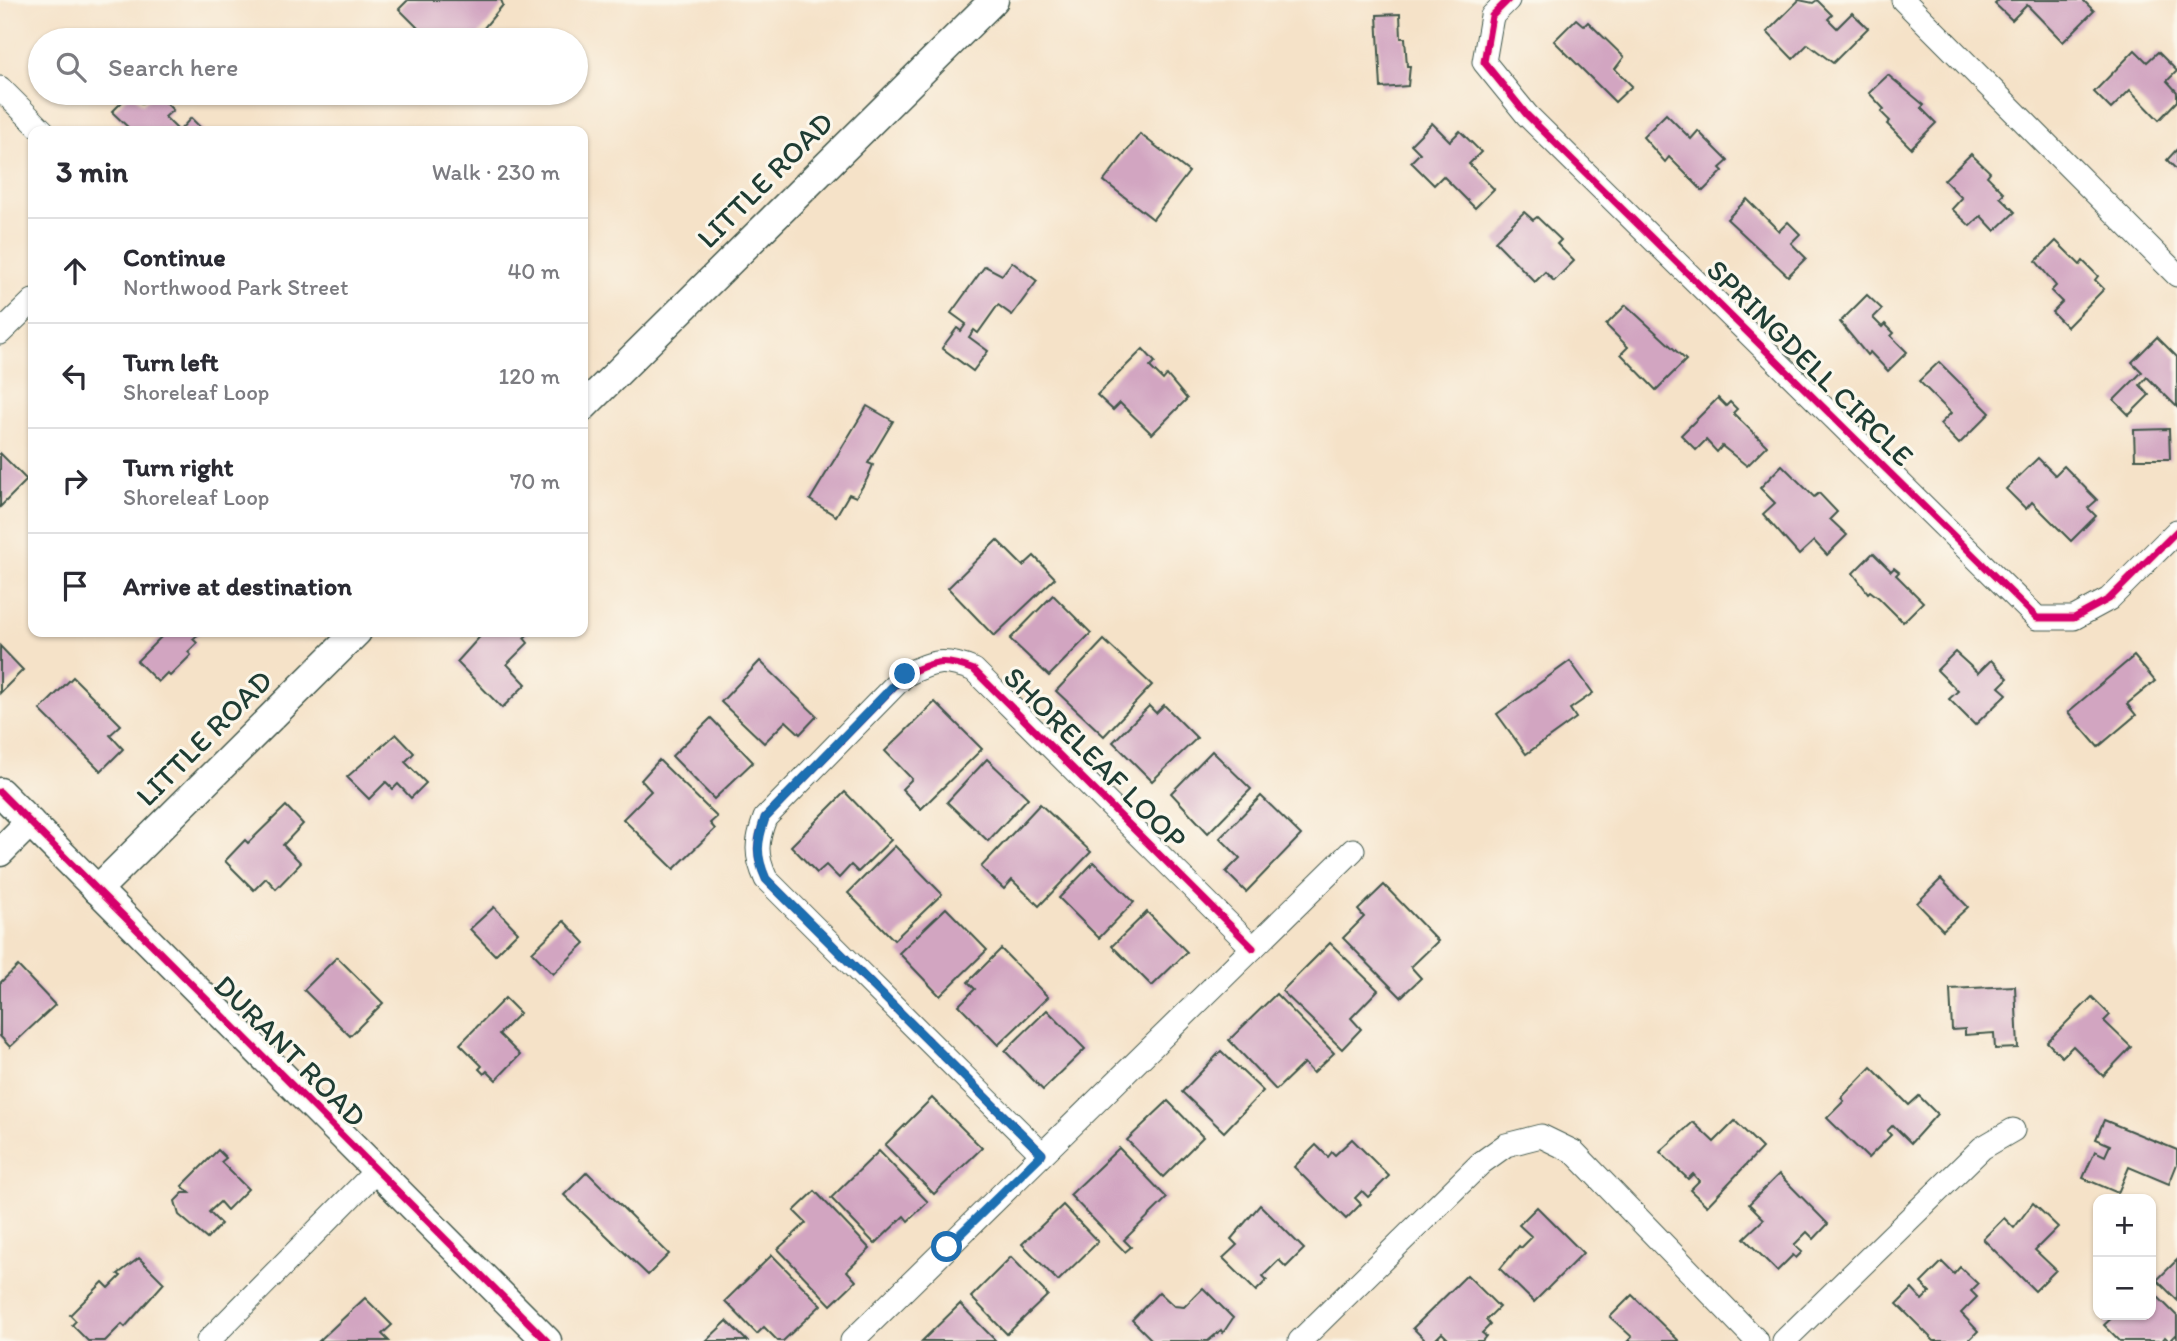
<!DOCTYPE html>
<html lang="en">
<head>
<meta charset="utf-8">
<style>
  :root { --surface:#fff; --page:#f7f7f7; --text:#2b2b33; --muted:#7c7c81; --line:#e1e1e2 }
  body { margin:0; font-family:Itim,sans-serif; background:var(--page); color:var(--text) }
  .controls { position:absolute; right:21px; bottom:21px; display:grid; overflow:hidden; border-radius:14px; box-shadow:0 2px 5px #0004 }
  .controls button { width:63px; height:63px; display:grid; place-items:center; padding:0; border:0; border-bottom:2px solid var(--line); background:var(--surface); color:var(--text); font:35px sans-serif }
  .stop { position:absolute; width:21px; height:21px; margin:-16px; border:5px solid #1f6fb2; border-radius:50%; background:#fff }
  .stop.end { background:#1f6fb2; border-color:#fff; box-shadow:0 2px 7px #0008 }
  .list { margin:0; padding:0; list-style:none }
  h2 { display:flex; justify-content:space-between; align-items:center; height:91px; margin:0; padding:0 28px; font-size:30px }
  h2 small { font-size:23px; font-weight:400; color:var(--muted) }
  .list li { display:grid; grid-template-columns:46px 1fr auto; gap:21px; align-items:center; box-sizing:border-box; height:105px; padding:0 28px; border-top:2px solid var(--line) }
  .list b { display:block; font-size:26px; white-space:nowrap }
  .list p { margin:0; font-size:23px; white-space:nowrap; color:var(--muted) }
  .list em { font-size:23px; font-style:normal; color:var(--muted) }
  .icon { flex:none; width:38px; height:38px; fill:none; stroke:currentColor; stroke-width:2; stroke-linecap:round; stroke-linejoin:round }
  .map { position:relative; flex:none; width:2177px; height:1341px; overflow:hidden }
  .search { position:absolute; background:var(--surface); box-shadow:0 2px 5px #0004; left:28px; top:28px; width:560px; height:77px; display:flex; align-items:center; gap:18px; box-sizing:border-box; padding:0 24px; border-radius:38px; color:var(--muted); font-size:26px }
  .panel { position:absolute; background:var(--surface); box-shadow:0 2px 5px #0004; left:28px; top:126px; width:560px; height:511px; border-radius:14px }
  .map>svg:first-child { display:block }
</style>
</head>
<body>
<div class="map">
<svg width="2177" height="1341" viewBox="0 0 2177 1341">
  <rect width="100%" height="100%" fill="#fbf7ec"/>
  <filter id="ink" filterUnits="userSpaceOnUse"><feTurbulence type="fractalNoise" baseFrequency=".0143" numOctaves="2"/><feDisplacementMap in="SourceGraphic" scale="14" xChannelSelector="R" yChannelSelector="G"/><feConvolveMatrix kernelMatrix="1 2 1 2 8 2 1 2 1" color-interpolation-filters="sRGB"/></filter>
  <filter id="wash" filterUnits="userSpaceOnUse"><feTurbulence type="fractalNoise" baseFrequency=".00686" numOctaves="4" result="noise"/><feDisplacementMap in="SourceGraphic" scale="28" xChannelSelector="R" yChannelSelector="G"/><feGaussianBlur stdDeviation="1.57" result="paint"/><feColorMatrix in="noise" values="0 0 0 0 0 0 0 0 0 0 0 0 0 0 0 0 0 1.4 0 .05"/><feComposite in="paint" operator="in"/></filter>
  <g filter="url(#wash)">
    <rect width="100%" height="100%" fill="#f5e2c8"/>
    <g id="blocks">
      <g fill="#d2a5c1">
        <path d="M408 0H501L503 5 474 40H430L399 9Z"/>
        <path d="M1799 0 1813 3 1817 0 1832 15 1828 19 1837 28 1852 13 1868 28 1833 63 1808 44 1793 59 1767 32Z"/>
        <path d="M1999 0H2083L2094 11 2063 42 2027 5 2012 20 1995 4Z"/>
        <path d="M1400 14 1401 38H1405L1407 66H1410L1408 86 1381 88 1377 15Z"/>
        <path d="M1576 19 1584 26 1588 22 1624 57 1615 69 1632 86 1615 102 1554 41Z"/>
        <path d="M2135 50 2147 62 2158 52 2177 71 2167 81 2177 92V101L2159 120 2130 90 2111 109 2094 92Z"/>
        <path d="M1888 75 1924 105 1921 108 1936 123 1911 148 1887 124 1890 121 1881 112 1884 109 1869 93Z"/>
        <path d="M131 93 142 104 156 93 173 110 165 117 179 131 191 118 204 131H132L112 112Z"/>
        <path d="M1666 114 1691 139 1698 131 1728 161 1720 168 1723 171 1703 191 1669 157 1665 162 1643 137Z"/>
        <path d="M1432 123 1450 141 1460 131 1481 152 1469 164 1494 189 1475 208 1443 176 1434 185 1411 162 1420 153 1411 144Z"/>
        <path d="M1140 134 1189 172 1153 219 1104 181Z"/>
        <path d="M2177 149V170L2167 160Z"/>
        <path d="M1971 154 1990 172 1987 176 2004 193 2000 197 2015 212 1995 231 1981 216 1970 226 1952 209 1962 198 1944 180Z"/>
        <path d="M1747 199 1779 231 1788 222 1800 234 1791 243 1806 258 1788 276 1727 219Z"/>
        <path d="M1524 212 1533 220 1537 217 1561 240 1557 244 1574 261 1554 281 1545 272 1535 282 1495 241Z"/>
        <path d="M2056 241 2080 265 2083 261 2098 276 2095 280 2104 289 2067 327 2052 312 2062 302 2051 291 2056 286 2036 261Z"/>
        <path d="M1012 262 1037 281 1012 315 998 305 978 333 974 330 969 337 988 351 973 371 942 348 957 328 961 331 966 324 951 313 985 266 1002 275Z"/>
        <path d="M1867 295 1882 309 1873 318 1882 327 1885 324 1894 333 1891 336 1907 352 1888 371 1870 352 1867 355 1840 322Z"/>
        <path d="M1626 305 1686 360 1656 390 1621 354 1628 347 1606 325Z"/>
        <path d="M2157 337 2177 357V407L2147 377 2140 385 2149 395 2129 415 2114 400 2142 372 2132 362Z"/>
        <path d="M1143 349 1155 362 1150 367 1163 380 1167 375 1187 399 1152 434 1120 403 1113 410 1097 395Z"/>
        <path d="M1939 362 1990 413 1959 444 1940 424 1951 413 1919 381Z"/>
        <path d="M1718 398 1726 406 1730 402 1737 409 1733 413 1767 446 1747 466 1722 446 1717 452 1706 440 1696 450 1681 435Z"/>
        <path d="M867 406 893 421 868 463 873 465 867 479 856 497 849 494 836 516 810 500Z"/>
        <path d="M2169 429 2170 459H2135L2134 430Z"/>
        <path d="M0 453 27 480 0 507Z"/>
        <path d="M2038 458 2055 475 2064 466 2097 500 2088 508 2096 516 2071 541 2032 502 2026 509 2006 489Z"/>
        <path d="M1782 465 1814 497 1819 493 1837 512 1830 519 1847 535 1827 555 1814 541 1799 555 1763 514 1775 503 1760 488Z"/>
        <path d="M997 540 1023 566 1034 556 1055 578 994 636 948 588Z"/>
        <path d="M1873 553 1891 571 1894 568 1899 572 1896 575 1923 602 1903 622 1879 598 1870 591 1868 593 1853 573Z"/>
        <path d="M1053 595 1091 633 1049 676 1010 639Z"/>
        <path d="M155 632H201L193 639 197 643 188 652 191 655 170 676 167 673 158 682 137 661 161 637Z"/>
        <path d="M484 632H530L524 638 528 643 507 664 526 684 502 708 457 662Z"/>
        <path d="M1104 640 1152 685 1104 736 1056 691Z"/>
        <path d="M0 646 23 670 0 693Z"/>
        <path d="M1955 652 1978 673 1991 660 2008 678 1999 687 2007 694 1975 725 1949 699 1958 691 1937 670Z"/>
        <path d="M2134 656 2155 681 2127 704 2136 715 2098 747 2068 712Z"/>
        <path d="M760 661 817 716 800 734 786 721 764 743 721 702Z"/>
        <path d="M1570 661 1593 693 1570 709 1576 718 1526 754 1497 714Z"/>
        <path d="M73 677 121 725 110 735 123 749 101 771 40 710Z"/>
        <path d="M935 702 982 749 921 809 902 789 912 779 885 751Z"/>
        <path d="M1164 705 1197 738 1152 781 1113 742 1149 706 1156 713Z"/>
        <path d="M711 718 753 762 714 799 672 756Z"/>
        <path d="M396 734 414 753 405 762 426 783 411 798 398 784 393 789 386 782 369 799 347 777Z"/>
        <path d="M1212 751 1251 789 1208 833 1171 793Z"/>
        <path d="M987 759 1028 798 988 841 947 802Z"/>
        <path d="M659 760 717 817 710 823 715 829 674 869 623 819 651 791 641 780Z"/>
        <path d="M845 792 891 840 858 872 851 865 839 878 826 865 817 873 791 846Z"/>
        <path d="M1261 796 1301 835 1246 892 1226 872 1240 858 1220 838Z"/>
        <path d="M1040 804 1091 852 1039 906 1012 880 1004 889 981 867Z"/>
        <path d="M286 806 303 824 283 845 301 863 276 889 266 878 254 890 225 861 245 840 248 843Z"/>
        <path d="M895 846 942 894 894 940 848 893Z"/>
        <path d="M1094 862 1134 902 1099 938 1059 898Z"/>
        <path d="M1941 879 1968 907 1943 930 1917 903Z"/>
        <path d="M1384 885 1438 941 1411 967 1421 978 1401 997 1343 938 1364 917 1358 910Z"/>
        <path d="M494 907 518 932 495 955 470 929Z"/>
        <path d="M946 908 987 950 940 996 899 953Z"/>
        <path d="M1147 912 1187 952 1152 986 1112 946Z"/>
        <path d="M564 921 585 943 553 974 532 952Z"/>
        <path d="M1330 943 1378 990 1351 1018 1361 1029 1342 1049 1282 991Z"/>
        <path d="M1001 949 1048 997 998 1045 959 1005 975 989 968 982Z"/>
        <path d="M337 957 383 1003 350 1036 304 990Z"/>
        <path d="M18 966 55 1005 10 1047 0 1036V983Z"/>
        <path d="M2015 986 2018 1048 1995 1049 1994 1033 1965 1035V1029L1952 1030 1950 989Z"/>
        <path d="M1276 994 1334 1053 1313 1073 1304 1063 1276 1090 1229 1040Z"/>
        <path d="M2092 997 2110 1015 2104 1021 2131 1047 2103 1076 2073 1046 2062 1057 2047 1042Z"/>
        <path d="M505 998 520 1013 499 1034 520 1055 496 1080 487 1071 484 1074 479 1069 482 1066 460 1044Z"/>
        <path d="M1047 1010 1085 1049 1043 1090 1005 1051Z"/>
        <path d="M1221 1051 1263 1091 1224 1132 1182 1092Z"/>
        <path d="M1871 1067 1909 1105 1919 1096 1937 1114 1911 1143 1893 1125 1887 1131 1891 1135 1868 1158 1827 1118 1844 1101 1841 1098Z"/>
        <path d="M932 1098 982 1148 934 1194 885 1145Z"/>
        <path d="M1168 1101 1203 1137 1163 1177 1127 1140Z"/>
        <path d="M2104 1120 2177 1150V1164L2169 1184 2129 1167 2118 1193 2083 1178 2095 1151 2105 1156 2110 1145 2096 1139Z"/>
        <path d="M1735 1121 1762 1148 1707 1206 1690 1190 1699 1181 1693 1174 1688 1179 1660 1152 1693 1122 1714 1142Z"/>
        <path d="M1352 1139 1389 1176 1368 1197 1362 1191 1355 1198 1361 1204 1346 1219 1294 1167 1316 1145 1328 1157 1332 1152 1335 1155Z"/>
        <path d="M1119 1148 1167 1198 1124 1240 1131 1247 1125 1252 1070 1195Z"/>
        <path d="M218 1150 226 1158 221 1162 248 1189 227 1210 220 1202 209 1212 221 1224 207 1239 179 1215 175 1201 183 1193H190L182 1186Z"/>
        <path d="M879 1151 928 1202 908 1221 904 1216 875 1244 831 1198Z"/>
        <path d="M587 1172 669 1254 648 1275 564 1195Z"/>
        <path d="M1779 1174 1828 1224 1814 1239 1807 1232 1794 1245 1802 1252 1796 1258 1793 1255 1777 1271 1744 1238 1764 1219 1749 1204Z"/>
        <path d="M815 1191 870 1249 847 1271 856 1281 831 1305 778 1249 806 1223 794 1211Z"/>
        <path d="M2033 1203 2058 1227 2035 1250 2056 1270 2035 1291 1983 1239 2004 1218 2014 1228Z"/>
        <path d="M1063 1205 1098 1242 1058 1281 1022 1244Z"/>
        <path d="M1260 1205 1304 1249 1286 1267 1279 1260 1263 1276 1267 1280 1256 1291 1223 1258 1237 1245 1231 1239Z"/>
        <path d="M1537 1207 1583 1253 1534 1302 1500 1269 1519 1246 1521 1248 1532 1237 1519 1225Z"/>
        <path d="M772 1255 821 1305 783 1341H778L764 1327 757 1334 725 1301Z"/>
        <path d="M1011 1257 1048 1295 1007 1334 971 1297Z"/>
        <path d="M139 1258 164 1283 125 1327 122 1324 105 1341H88L72 1325 76 1321 70 1315 103 1282 109 1288 121 1276 118 1274Z"/>
        <path d="M2177 1260V1300L2157 1280Z"/>
        <path d="M1942 1262 1954 1274 1960 1267 1978 1284 1971 1291 1977 1297 1961 1313 1978 1331 1968 1341H1934L1897 1304 1912 1289 1922 1300 1930 1292 1921 1283Z"/>
        <path d="M1467 1275 1499 1307 1486 1320 1490 1325 1482 1333 1486 1336 1482 1341H1450L1442 1333 1434 1341H1426L1413 1328Z"/>
        <path d="M1203 1288 1233 1318 1223 1333 1221 1330 1208 1341H1153L1132 1320 1159 1292 1174 1306 1184 1307Z"/>
        <path d="M1632 1295 1679 1341H1628L1632 1337 1610 1317Z"/>
        <path d="M2156 1295 2177 1316V1337L2175 1335 2169 1341 2165 1337 2162 1341H2120L2104 1325 2115 1315H2151V1301Z"/>
        <path d="M365 1298 392 1325 382 1334 389 1341H319Z"/>
        <path d="M960 1304 996 1341H922Z"/>
        <path d="M727 1321 747 1341H706Z"/>
      </g>
    </g>
  </g>
  <g filter="url(#ink)">
    <use href="#blocks" fill-opacity="0" stroke="#3f564a" stroke-width="2"/>
    <g fill="none" stroke-linecap="round" stroke-linejoin="round">
      <defs>
        <g id="minor">
          <path d="M1508 0 1492 16 1484 62 1527 115 2037 618H2074L2109 599 2177 531"/>
          <path d="M1903 0 2177 275"/>
          <path d="M0 88 43 131"/>
          <path d="M0 333 33 301"/>
          <path d="M1042 1154 766 879C755 855 756 842 765 818L905 675C933 661 944 658 974 670L1253 948"/>
          <path d="M208 1341 377 1170"/>
          <path d="M852 1341 1353 850"/>
          <path d="M1300 1341 1481 1163 1506 1145 1541 1136 1574 1152 1757 1341"/>
          <path d="M1784 1341 1982 1148 2013 1130"/>
        </g>
        <g id="tertiary">
          <path d="M583 407 994 0"/>
          <path d="M0 792 547 1341"/>
          <path d="M0 852 30 822"/>
          <path d="M97 890 357 632"/>
        </g>
      </defs>
      <use href="#minor" stroke="#3f564a" stroke-width="25"/>
      <use href="#tertiary" stroke="#3f564a" stroke-width="31"/>
      <use href="#minor" stroke="#fff" stroke-width="23"/>
      <use href="#tertiary" stroke="#fff" stroke-width="28"/>
      <defs>
        <g id="cycleway">
          <path d="M1508 0 1492 16 1484 62 1527 115 2037 618H2074L2109 599 2177 531"/>
          <path d="M0 792 547 1341"/>
          <path d="M1042 1154 766 879C755 855 756 842 765 818L905 675C933 661 944 658 974 670L1253 948"/>
        </g>
      </defs>
      <use href="#cycleway" stroke="#fbf7ec" stroke-width="11"/>
      <use href="#cycleway" stroke="#d6006c" stroke-width="7"/>
    </g>
  </g>
  <g fill="none" stroke-linecap="round" stroke-linejoin="round" filter="url(#ink)">
    <path stroke="#1f6fb2" stroke-width="9" d="M905 674 765 818C757 842 755 855 766 879L1042 1154 947 1247"/>
  </g>
  <g text-anchor="middle" stroke-width="6" stroke-linejoin="round" paint-order="stroke">
    <g font-size="30" fill="#1f3d34" stroke="#fbf7ec">
      <text transform="translate(765 180) rotate(-45)" y="10">LITTLE ROAD</text>
      <text transform="translate(1810 363) rotate(45)" y="10">SPRINGDELL CIRCLE</text>
      <text transform="translate(204 738) rotate(-45)" y="10">LITTLE ROAD</text>
      <text transform="translate(1095 758) rotate(45)" y="10">SHORELEAF LOOP</text>
      <text transform="translate(290 1051) rotate(45)" y="10">DURANT ROAD</text>
    </g>
  </g>
</svg>
<div class="controls">
<button>+</button>
<button>−</button>
</div>
<div class="stop" style="left:947px;top:1247px"></div>
<div class="stop end" style="left:905px;top:674px"></div>
<div class="search"><svg class="icon" aria-label="search" viewBox="0 0 24 24"><circle cx="10" cy="10" r="6"/><path d="M15 15l6 6"/></svg>Search here</div>
<section class="panel">
<h2>3 min<small>Walk · 230 m</small></h2>
<ul class="list">
<li><svg class="icon" aria-label="ahead" viewBox="0 0 24 24"><path d="M12 20V5M6 11l6-6 6 6"/></svg><div><b>Continue</b><p>Northwood Park Street</p></div><em>40 m</em></li>
<li><svg class="icon" aria-label="left" viewBox="0 0 24 24"><path d="M17 20v-9H6M10 6l-5 5 5 5"/></svg><div><b>Turn left</b><p>Shoreleaf Loop</p></div><em>120 m</em></li>
<li><svg class="icon" aria-label="right" viewBox="0 0 24 24"><path d="M7 20v-9h11M14 6l5 5-5 5"/></svg><div><b>Turn right</b><p>Shoreleaf Loop</p></div><em>70 m</em></li>
<li><svg class="icon" aria-label="arrive" viewBox="0 0 24 24"><path d="M6 21V4h12l-3 4 3 4H6"/></svg><div><b>Arrive at destination</b></div></li>
</ul>
</section>
</div>
</body>
</html>
